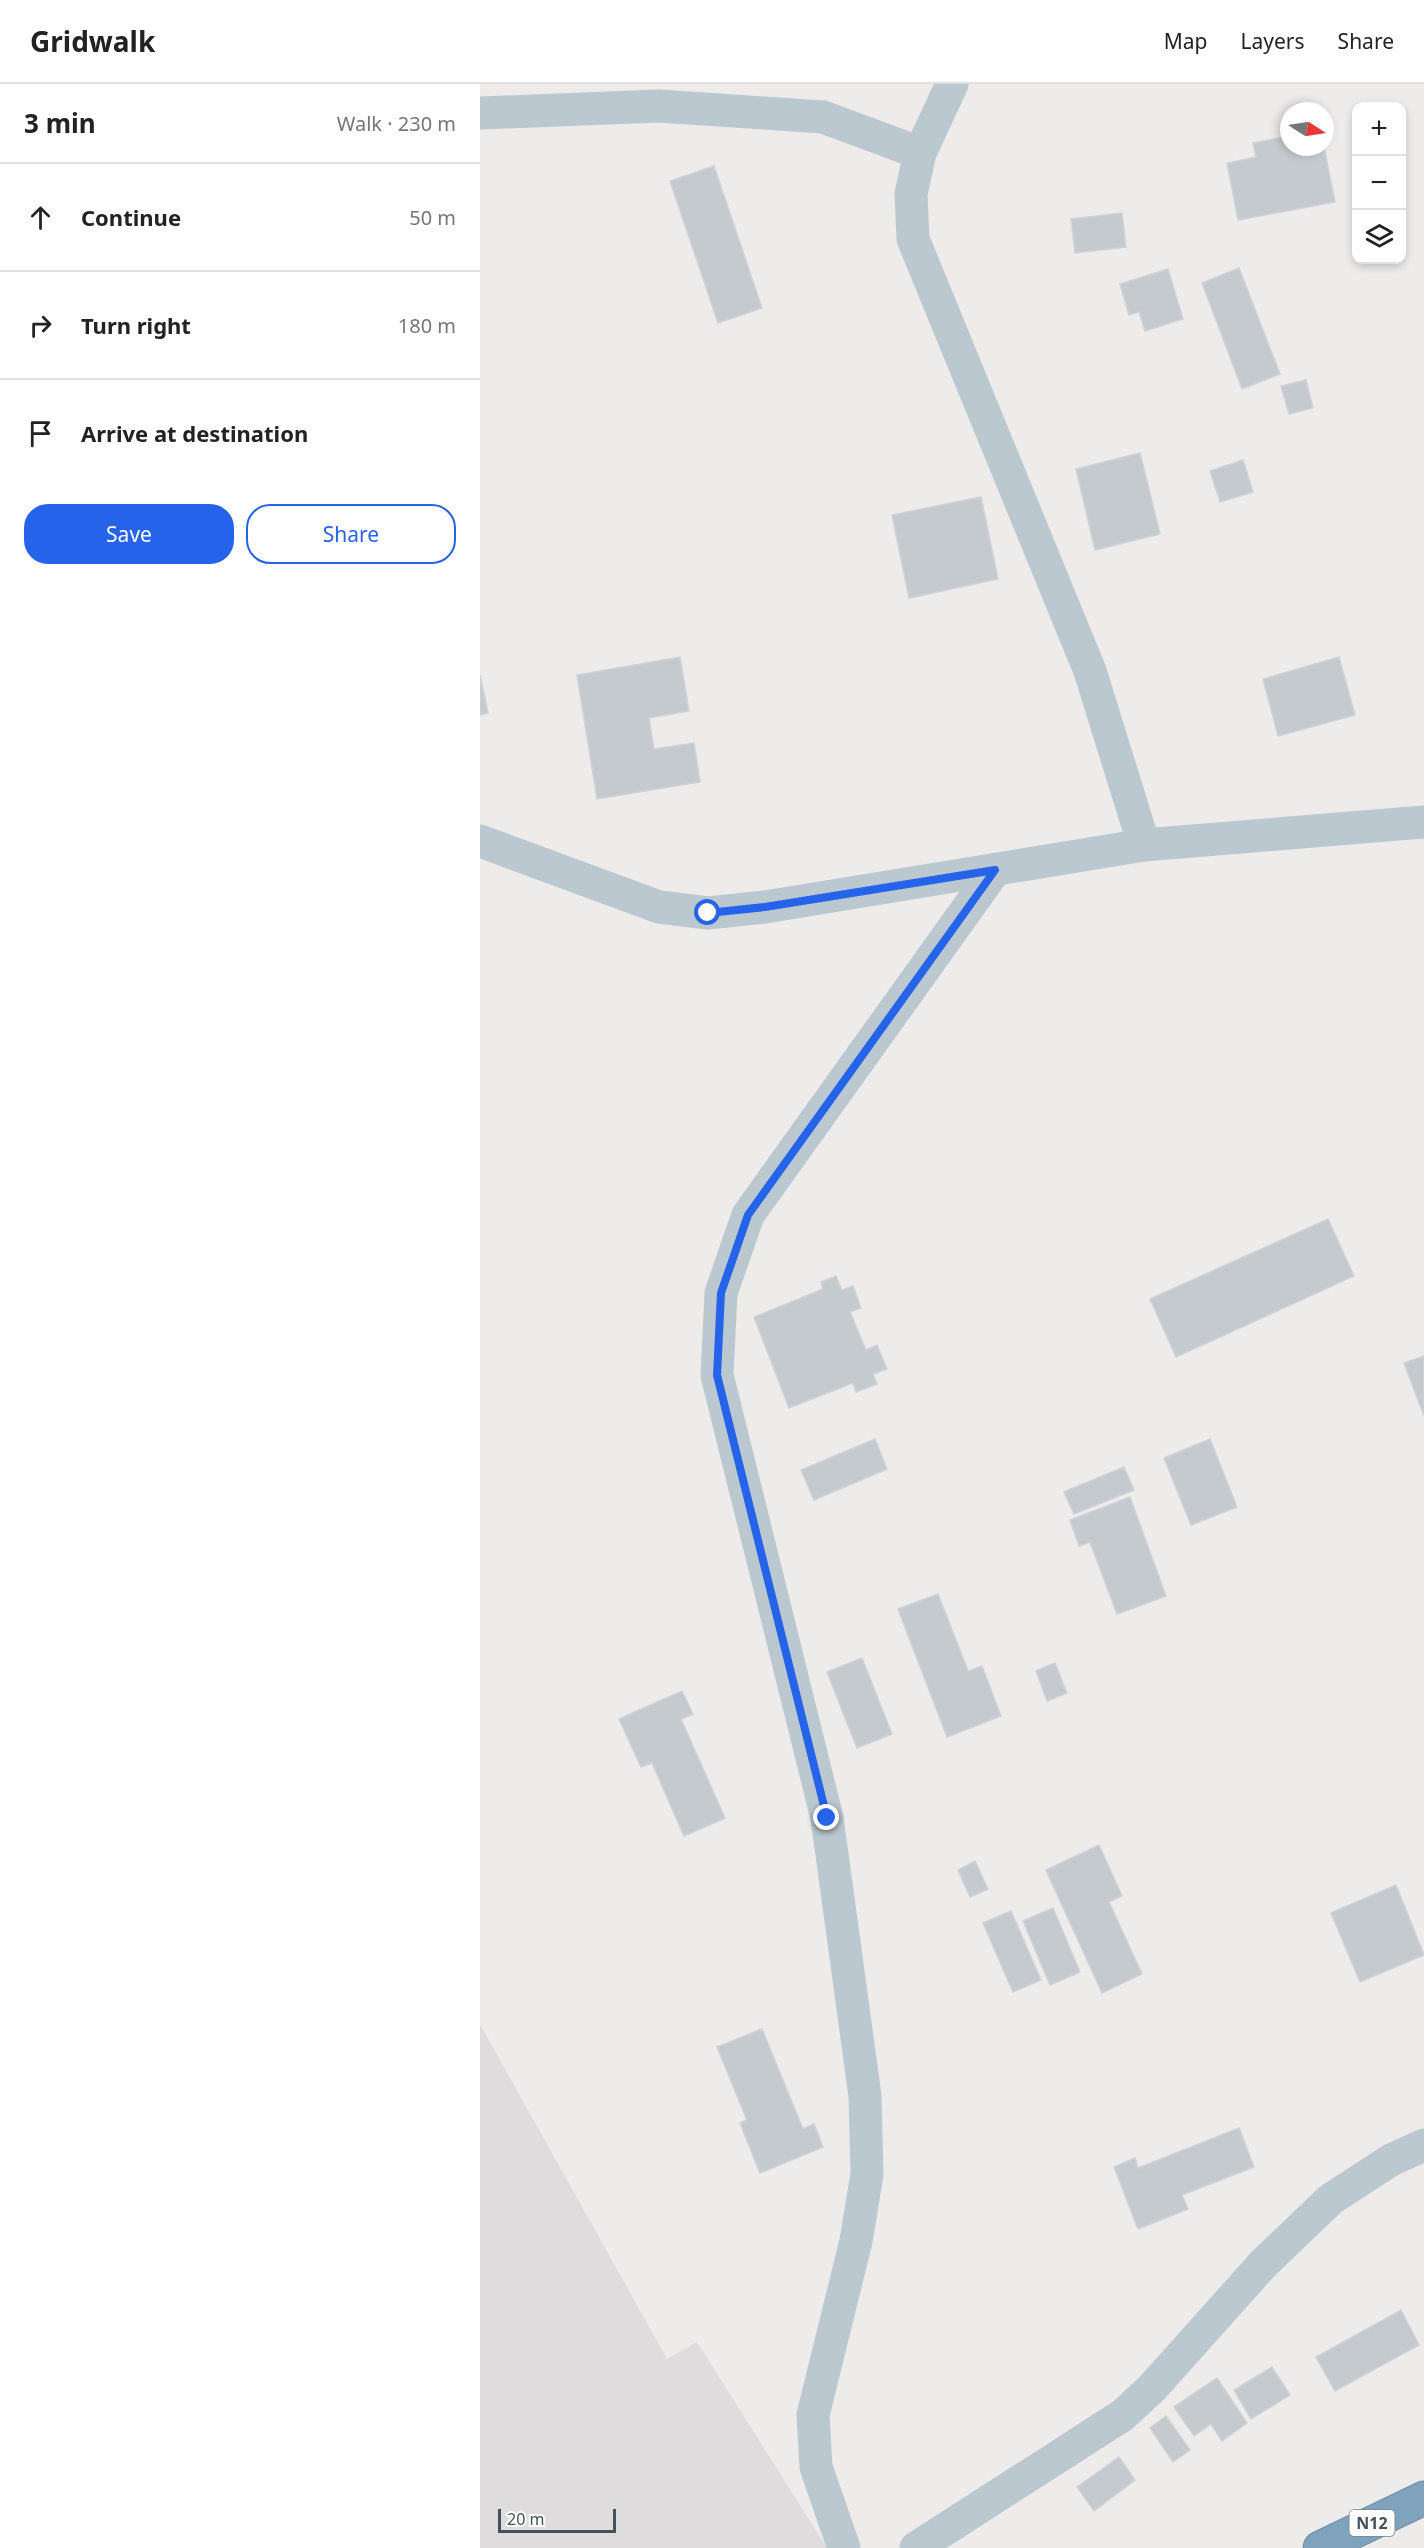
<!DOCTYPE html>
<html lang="en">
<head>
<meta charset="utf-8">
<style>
  :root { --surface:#fff; --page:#f2f2f2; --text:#222; --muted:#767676; --line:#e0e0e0; --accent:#2563eb }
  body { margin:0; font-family:"Noto Sans",sans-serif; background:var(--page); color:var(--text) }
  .controls { position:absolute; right:18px; top:18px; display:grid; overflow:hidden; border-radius:12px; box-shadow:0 3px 9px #0003 }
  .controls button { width:54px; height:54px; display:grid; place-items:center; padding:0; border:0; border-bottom:2px solid var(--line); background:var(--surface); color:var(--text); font:30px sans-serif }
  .compass { position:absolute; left:800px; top:18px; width:54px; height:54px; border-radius:50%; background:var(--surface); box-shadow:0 3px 9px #0003; rotate:102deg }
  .scale { position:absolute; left:18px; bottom:15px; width:118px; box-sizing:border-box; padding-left:6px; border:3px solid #435159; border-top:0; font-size:16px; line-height:21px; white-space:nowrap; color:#435159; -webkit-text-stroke:4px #fff; paint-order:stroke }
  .stop { position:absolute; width:18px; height:18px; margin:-14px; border:4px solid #2563eb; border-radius:50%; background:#fff }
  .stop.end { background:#2563eb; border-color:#fff; box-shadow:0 2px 6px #0008 }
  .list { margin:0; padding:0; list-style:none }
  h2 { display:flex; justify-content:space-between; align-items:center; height:78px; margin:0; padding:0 24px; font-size:26px }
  h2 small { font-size:20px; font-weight:400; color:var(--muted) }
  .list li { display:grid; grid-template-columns:39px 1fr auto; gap:18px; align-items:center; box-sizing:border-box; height:108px; padding:0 24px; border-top:2px solid var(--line) }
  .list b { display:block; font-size:22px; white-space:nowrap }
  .list em { font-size:20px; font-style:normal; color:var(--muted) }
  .actions { display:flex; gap:12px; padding:18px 24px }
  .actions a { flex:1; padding:14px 0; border:2px solid var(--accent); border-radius:24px; text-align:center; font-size:21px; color:var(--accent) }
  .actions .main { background:var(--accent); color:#fff }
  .icon { flex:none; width:33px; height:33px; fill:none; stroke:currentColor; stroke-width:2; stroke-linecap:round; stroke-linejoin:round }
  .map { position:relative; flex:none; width:944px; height:2464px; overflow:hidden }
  header { display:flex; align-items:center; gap:36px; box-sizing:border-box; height:84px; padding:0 30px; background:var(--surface); border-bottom:2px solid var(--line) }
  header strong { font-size:28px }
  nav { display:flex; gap:33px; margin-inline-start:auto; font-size:21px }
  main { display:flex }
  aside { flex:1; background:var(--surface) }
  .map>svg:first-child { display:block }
</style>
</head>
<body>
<header>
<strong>Gridwalk</strong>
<nav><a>Map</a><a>Layers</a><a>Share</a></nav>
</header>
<main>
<aside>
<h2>3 min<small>Walk · 230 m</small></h2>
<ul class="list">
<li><svg class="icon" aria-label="ahead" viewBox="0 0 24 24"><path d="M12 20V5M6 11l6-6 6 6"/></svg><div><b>Continue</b></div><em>50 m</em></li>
<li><svg class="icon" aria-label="right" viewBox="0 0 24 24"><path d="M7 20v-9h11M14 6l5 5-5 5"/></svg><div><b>Turn right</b></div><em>180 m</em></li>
<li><svg class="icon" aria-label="arrive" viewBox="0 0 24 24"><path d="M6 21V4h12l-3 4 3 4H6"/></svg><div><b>Arrive at destination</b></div></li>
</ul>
<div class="actions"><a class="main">Save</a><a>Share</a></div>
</aside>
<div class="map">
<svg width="944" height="2464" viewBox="0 0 944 2464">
  <rect width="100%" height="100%" fill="#eeebeb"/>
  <path fill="#dfdcdd" d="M0 1940 187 2275 217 2258 347 2464H0Z"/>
  <g fill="#c5cacf" stroke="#cfd2d8" stroke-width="1.5">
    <path d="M809 52V63H844L855 118 758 136 747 79 776 73 773 59Z"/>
    <path d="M234 82 282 224 238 239 190 97Z"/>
    <path d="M642 129 646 163 595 169 591 135Z"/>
    <path d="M759 184 800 290 762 305 722 199Z"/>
    <path d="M688 185 703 235 665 247 659 228 649 231 640 200Z"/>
    <path d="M826 296 833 324 809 330 801 302Z"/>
    <path d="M660 369 680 450 615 466 596 385Z"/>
    <path d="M763 376 773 408 740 418 730 387Z"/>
    <path d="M501 413 518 495 429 514 412 431Z"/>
    <path d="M200 573 209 627 169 634 174 665 214 659 220 698 117 715 97 591Z"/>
    <path d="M859 573 875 631 798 652 783 595Z"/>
    <path d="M0 591 8 629 0 631Z"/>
    <path d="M848 1135 874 1192 696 1273 670 1215Z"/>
    <path d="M356 1192 362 1206 373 1202 381 1224 370 1228 386 1266 397 1261 407 1285 393 1290 397 1300 376 1308 373 1299 309 1324 274 1233 343 1205 341 1198Z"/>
    <path d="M944 1272V1332L924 1279Z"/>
    <path d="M395 1355 407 1385 334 1416 321 1386Z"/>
    <path d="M730 1355 757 1423 711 1441 684 1374Z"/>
    <path d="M644 1383 654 1406 594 1430 584 1408Z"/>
    <path d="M650 1413 686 1512 637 1530 610 1458 599 1462 590 1436Z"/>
    <path d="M458 1510 488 1587 502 1582 521 1632 467 1653 418 1525Z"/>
    <path d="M382 1574 412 1650 377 1664 347 1588Z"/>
    <path d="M575 1579 587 1609 567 1617 556 1587Z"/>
    <path d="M202 1607 213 1630 201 1635 245 1734 204 1752 172 1679 161 1683 139 1635Z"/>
    <path d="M619 1761 642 1812 629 1818 662 1890 622 1909 566 1786Z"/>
    <path d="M495 1777 508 1805 490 1813 478 1786Z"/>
    <path d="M916 1801 944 1871 880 1898 851 1829Z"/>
    <path d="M573 1824 600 1888 570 1901 543 1837Z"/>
    <path d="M531 1827 561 1896 533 1908 503 1839Z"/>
    <path d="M282 1945 323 2045 334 2040 343 2063 280 2089 260 2039 267 2036 237 1963Z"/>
    <path d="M759 2044 774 2083 702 2111 708 2125 658 2145 634 2083 655 2074 658 2084Z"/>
    <path d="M921 2226 939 2261 855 2307 836 2273Z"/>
    <path d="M792 2283 810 2311 771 2335 754 2306Z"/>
    <path d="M737 2294 767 2339 742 2357 731 2340 714 2352 694 2323Z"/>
    <path d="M686 2332 710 2366 693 2378 670 2344Z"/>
    <path d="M639 2373 655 2396 614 2427 597 2403Z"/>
  </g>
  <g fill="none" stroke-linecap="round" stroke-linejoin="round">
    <defs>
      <path id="highway" d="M840 2464 944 2414"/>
    </defs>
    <use href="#highway" stroke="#6b8ea9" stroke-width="35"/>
    <g stroke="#bbc8cf" stroke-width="33">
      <path d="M472 0 440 69 431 110 433 155 610 587 664 761"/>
      <path d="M0 29 179 22 343 33 440 69"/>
      <path d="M0 757 179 823 228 829 285 823 664 761 944 738"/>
      <path d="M364 2464 336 2383 333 2331 376 2157 387 2090 385 2012 347 1734 237 1291 241 1209 268 1131 515 786"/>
      <path d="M436 2464 643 2331 672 2304 783 2180 851 2115 911 2076 944 2061"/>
    </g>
    <use href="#highway" stroke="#80a3bd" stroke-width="33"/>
  </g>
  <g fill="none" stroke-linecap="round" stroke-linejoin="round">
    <path stroke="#2563eb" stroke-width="8" d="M228 829 285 823 515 786 268 1131 241 1209 237 1291 347 1734"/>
  </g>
  <g text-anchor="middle" stroke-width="4.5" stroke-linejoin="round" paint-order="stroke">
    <rect fill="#fff" stroke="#7b858b" stroke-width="1.5" x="869.5" y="2426" width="45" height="26" rx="4.5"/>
    <g font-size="16" font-weight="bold" fill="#435159">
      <text x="892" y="2445">N12</text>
    </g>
  </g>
</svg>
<div class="controls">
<button>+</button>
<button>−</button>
<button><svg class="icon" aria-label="layers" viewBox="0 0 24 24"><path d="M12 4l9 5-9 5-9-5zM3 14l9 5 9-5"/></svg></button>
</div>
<svg class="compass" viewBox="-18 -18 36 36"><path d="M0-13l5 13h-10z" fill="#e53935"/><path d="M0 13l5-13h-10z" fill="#767676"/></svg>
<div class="scale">20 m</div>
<div class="stop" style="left:228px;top:829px"></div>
<div class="stop end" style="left:347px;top:1734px"></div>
</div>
</main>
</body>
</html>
